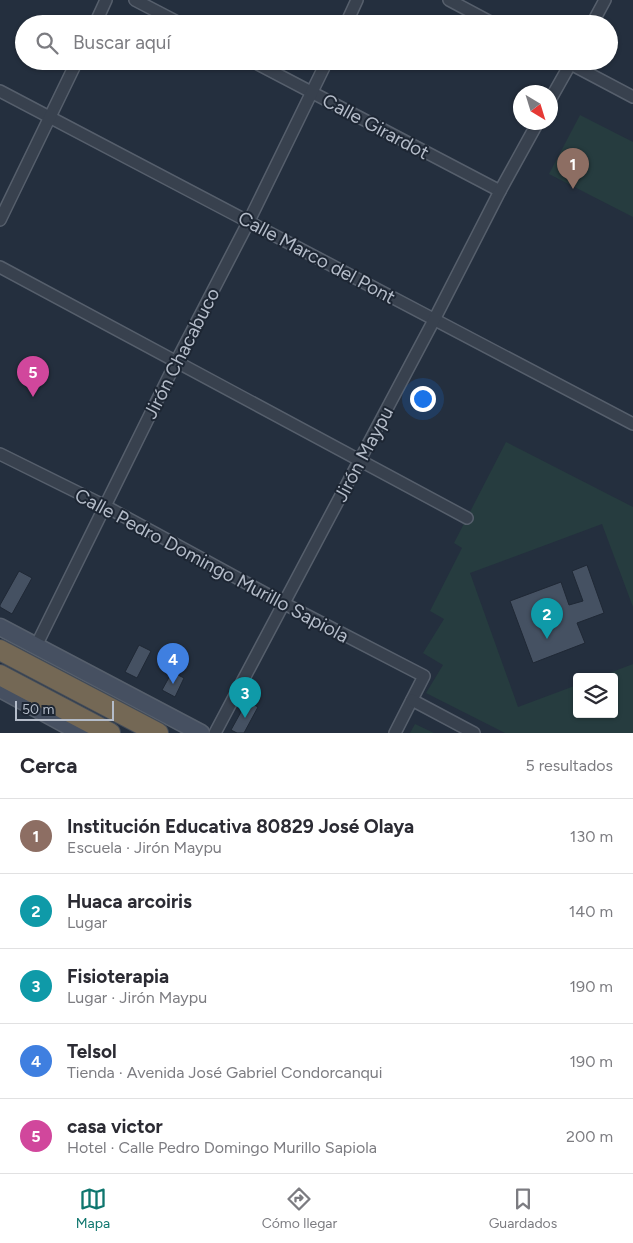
<!DOCTYPE html>
<html lang="es">
<head>
<meta charset="utf-8">
<style>
  :root { --surface:#fff; --page:#f7f7f7; --text:#2b2b33; --muted:#7c7c81; --line:#e1e1e2; --accent:#0f766e }
  body { margin:0; font-family:Figtree,sans-serif; background:var(--page); color:var(--text) }
  .controls { position:absolute; right:15px; bottom:15px; display:grid; overflow:hidden; border-radius:5px; box-shadow:0 1px 4px #0004 }
  .controls button { width:45px; height:45px; display:grid; place-items:center; padding:0; border:0; border-bottom:1px solid var(--line); background:var(--surface); color:var(--text); font:25px sans-serif }
  .compass { position:absolute; left:513px; top:85px; width:45px; height:45px; border-radius:50%; background:var(--surface); box-shadow:0 1px 4px #0004; rotate:142deg }
  .scale { position:absolute; left:15px; bottom:12px; width:99px; box-sizing:border-box; padding-left:5px; border:2px solid #b4bcc9; border-top:0; font-size:14px; line-height:18px; white-space:nowrap; color:#b4bcc9; -webkit-text-stroke:4px #1d2633; paint-order:stroke }
  .you { position:absolute; left:422px; top:398px; width:18px; height:18px; margin:-12px; border:4px solid #fff; border-radius:50%; background:#1a73e8; box-shadow:0 0 0 8px #1a73e833 }
  .badge { display:grid; place-items:center; width:32px; height:32px; border-radius:50%; background:var(--accent); color:#fff; font-size:16px; font-weight:700 }
  .pin { position:absolute; translate:-50% -41px; filter:drop-shadow(0 1px 2px #0008) }
  .pin::after { content:''; position:absolute; top:26px; width:18px; height:15px; background:inherit; clip-path:polygon(0 0,100% 0,50% 100%) }
  .list { margin:0; padding:0; list-style:none }
  h2 { display:flex; justify-content:space-between; align-items:center; height:65px; margin:0; padding:0 20px; font-size:21px }
  h2 small { font-size:16px; font-weight:400; color:var(--muted) }
  .list li { display:grid; grid-template-columns:32px 1fr auto; gap:15px; align-items:center; box-sizing:border-box; height:75px; padding:0 20px; border-top:1px solid var(--line) }
  .list b { display:block; font-size:19px; white-space:nowrap }
  .list p { margin:0; font-size:16px; white-space:nowrap; color:var(--muted) }
  .list em { font-size:16px; font-style:normal; color:var(--muted) }
  .icon { flex:none; width:28px; height:28px; fill:none; stroke:currentColor; stroke-width:2; stroke-linecap:round; stroke-linejoin:round }
  .map { position:relative; flex:none; width:633px; height:733px; overflow:hidden }
  .search { position:absolute; background:var(--surface); box-shadow:0 1px 4px #0004; left:15px; right:15px; top:15px; height:55px; display:flex; align-items:center; gap:12px; box-sizing:border-box; padding:0 18px; border-radius:28px; color:var(--muted); font-size:19px }
  .sheet { height:440px; background:var(--surface) }
  nav { display:flex; justify-content:space-around; align-items:center; box-sizing:border-box; height:70px; border-top:1px solid var(--line); background:var(--surface); font-size:14px; color:var(--muted) }
  nav a { display:grid; justify-items:center; gap:2px }
  nav .on { color:var(--accent) }
  .map>svg:first-child { display:block }
</style>
</head>
<body>
<div class="map">
<svg width="633" height="733" viewBox="0 0 633 733">
  <rect width="100%" height="100%" fill="#242f3e"/>
  <g fill="#263c3f">
    <path d="M580 115 633 142V217L549 174Z"/>
    <path d="M506 442 633 507V607L602 524 470 573 518 707 577 685V714H614V677H599L633 664V733H505L426 693 443 665 423 653 444 619 430 611 462 548 454 543Z"/>
    <path d="M415 724 434 733H410Z"/>
  </g>
  <g fill="#455162" stroke="#1f2835">
    <path d="M587 565 604 613 577 623 585 643 533 663 510 601 561 582 569 605 583 601 572 571Z"/>
    <path d="M19 571 32 578 12 614 0 607V605Z"/>
    <path d="M139 645 151 651 137 678 125 672Z"/>
    <path d="M172 672 184 678 175 697 162 690Z"/>
    <path d="M247 701 258 707 244 733H237L231 730Z"/>
  </g>
  <g fill="none" stroke-linecap="round" stroke-linejoin="round">
    <defs>
      <g id="street">
        <path d="M135 0 181 24"/>
        <path d="M449 0 494 24"/>
        <path d="M95 24 106 0"/>
        <path d="M346 24 357 0"/>
        <path d="M592 24 605 0"/>
        <path d="M252 61 500 191"/>
        <path d="M565 61 633 97"/>
        <path d="M0 91 633 424"/>
        <path d="M550 100 572 61"/>
        <path d="M0 220 77 61"/>
        <path d="M0 267 467 518"/>
        <path d="M0 454 105 506 283 603 424 676 395 733"/>
        <path d="M36 646 176 362 249 221 327 61"/>
        <path d="M412 700 474 733"/>
        <path d="M215 733 434 320 500 191 538 122"/>
      </g>
      <g id="secondary">
        <path d="M0 627 201 733"/>
        <path d="M0 689 81 733"/>
      </g>
      <g id="highway">
        <path d="M0 650 158 733"/>
        <path d="M0 675 110 733"/>
      </g>
    </defs>
    <use href="#street" stroke="#565f6c" stroke-width="14"/>
    <use href="#secondary" stroke="#565f6c" stroke-width="19"/>
    <use href="#highway" stroke="#434c59" stroke-width="22"/>
    <use href="#street" stroke="#38414e" stroke-width="11"/>
    <use href="#secondary" stroke="#465061" stroke-width="16"/>
    <use href="#highway" stroke="#746855" stroke-width="20"/>
  </g>
  <g text-anchor="middle" stroke-width="4" stroke-linejoin="round" paint-order="stroke">
    <g font-size="19" fill="#b4bcc9" stroke="#1d2633">
      <text transform="translate(376 126) rotate(28)" y="7">Calle Girardot</text>
      <text transform="translate(317 257) rotate(28)" y="7">Calle Marco del Pont</text>
      <text transform="translate(181 353) rotate(-63)" y="7">Jirón Chacabuco</text>
      <text transform="translate(363 454) rotate(-62)" y="7">Jirón Maypu</text>
      <text transform="translate(212 565) rotate(28)" y="7">Calle Pedro Domingo Murillo Sapiola</text>
    </g>
  </g>
</svg>
<div class="controls">
<button><svg class="icon" aria-label="layers" viewBox="0 0 24 24"><path d="M12 4l9 5-9 5-9-5zM3 14l9 5 9-5"/></svg></button>
</div>
<svg class="compass" viewBox="-18 -18 36 36"><path d="M0-13l5 13h-10z" fill="#e53935"/><path d="M0 13l5-13h-10z" fill="#7c7c81"/></svg>
<div class="scale">50 m</div>
<div class="you"></div>
<div class="pin badge" style="left:573px;top:189px;background:#8d6e63">1</div>
<div class="pin badge" style="left:547px;top:639px;background:#0f9aa8">2</div>
<div class="pin badge" style="left:245px;top:718px;background:#0f9aa8">3</div>
<div class="pin badge" style="left:173px;top:684px;background:#3f7fe0">4</div>
<div class="pin badge" style="left:33px;top:397px;background:#d1479c">5</div>
<div class="search"><svg class="icon" aria-label="search" viewBox="0 0 24 24"><circle cx="10" cy="10" r="6"/><path d="M15 15l6 6"/></svg>Buscar aquí</div>
</div>
<section class="sheet">
<h2>Cerca<small>5 resultados</small></h2>
<ul class="list">
<li><span class="badge" style="background:#8d6e63">1</span><div><b>Institución Educativa 80829 José Olaya</b><p>Escuela · Jirón Maypu</p></div><em>130 m</em></li>
<li><span class="badge" style="background:#0f9aa8">2</span><div><b>Huaca arcoiris</b><p>Lugar</p></div><em>140 m</em></li>
<li><span class="badge" style="background:#0f9aa8">3</span><div><b>Fisioterapia</b><p>Lugar · Jirón Maypu</p></div><em>190 m</em></li>
<li><span class="badge" style="background:#3f7fe0">4</span><div><b>Telsol</b><p>Tienda · Avenida José Gabriel Condorcanqui</p></div><em>190 m</em></li>
<li><span class="badge" style="background:#d1479c">5</span><div><b>casa victor</b><p>Hotel · Calle Pedro Domingo Murillo Sapiola</p></div><em>200 m</em></li>
</ul>
</section>
<nav>
<a class="on"><svg class="icon" aria-label="map" viewBox="0 0 24 24"><path d="M3 6l6-2 6 2 6-2v14l-6 2-6-2-6 2zM9 4v14M15 6v14"/></svg>Mapa</a>
<a><svg class="icon" aria-label="directions" viewBox="0 0 24 24"><path d="M12 3l9 9-9 9-9-9zM9 14v-3h6M13 9l2 2-2 2"/></svg>Cómo llegar</a>
<a><svg class="icon" aria-label="saved" viewBox="0 0 24 24"><path d="M7 4h10v16l-5-4-5 4z"/></svg>Guardados</a>
</nav>
</body>
</html>
